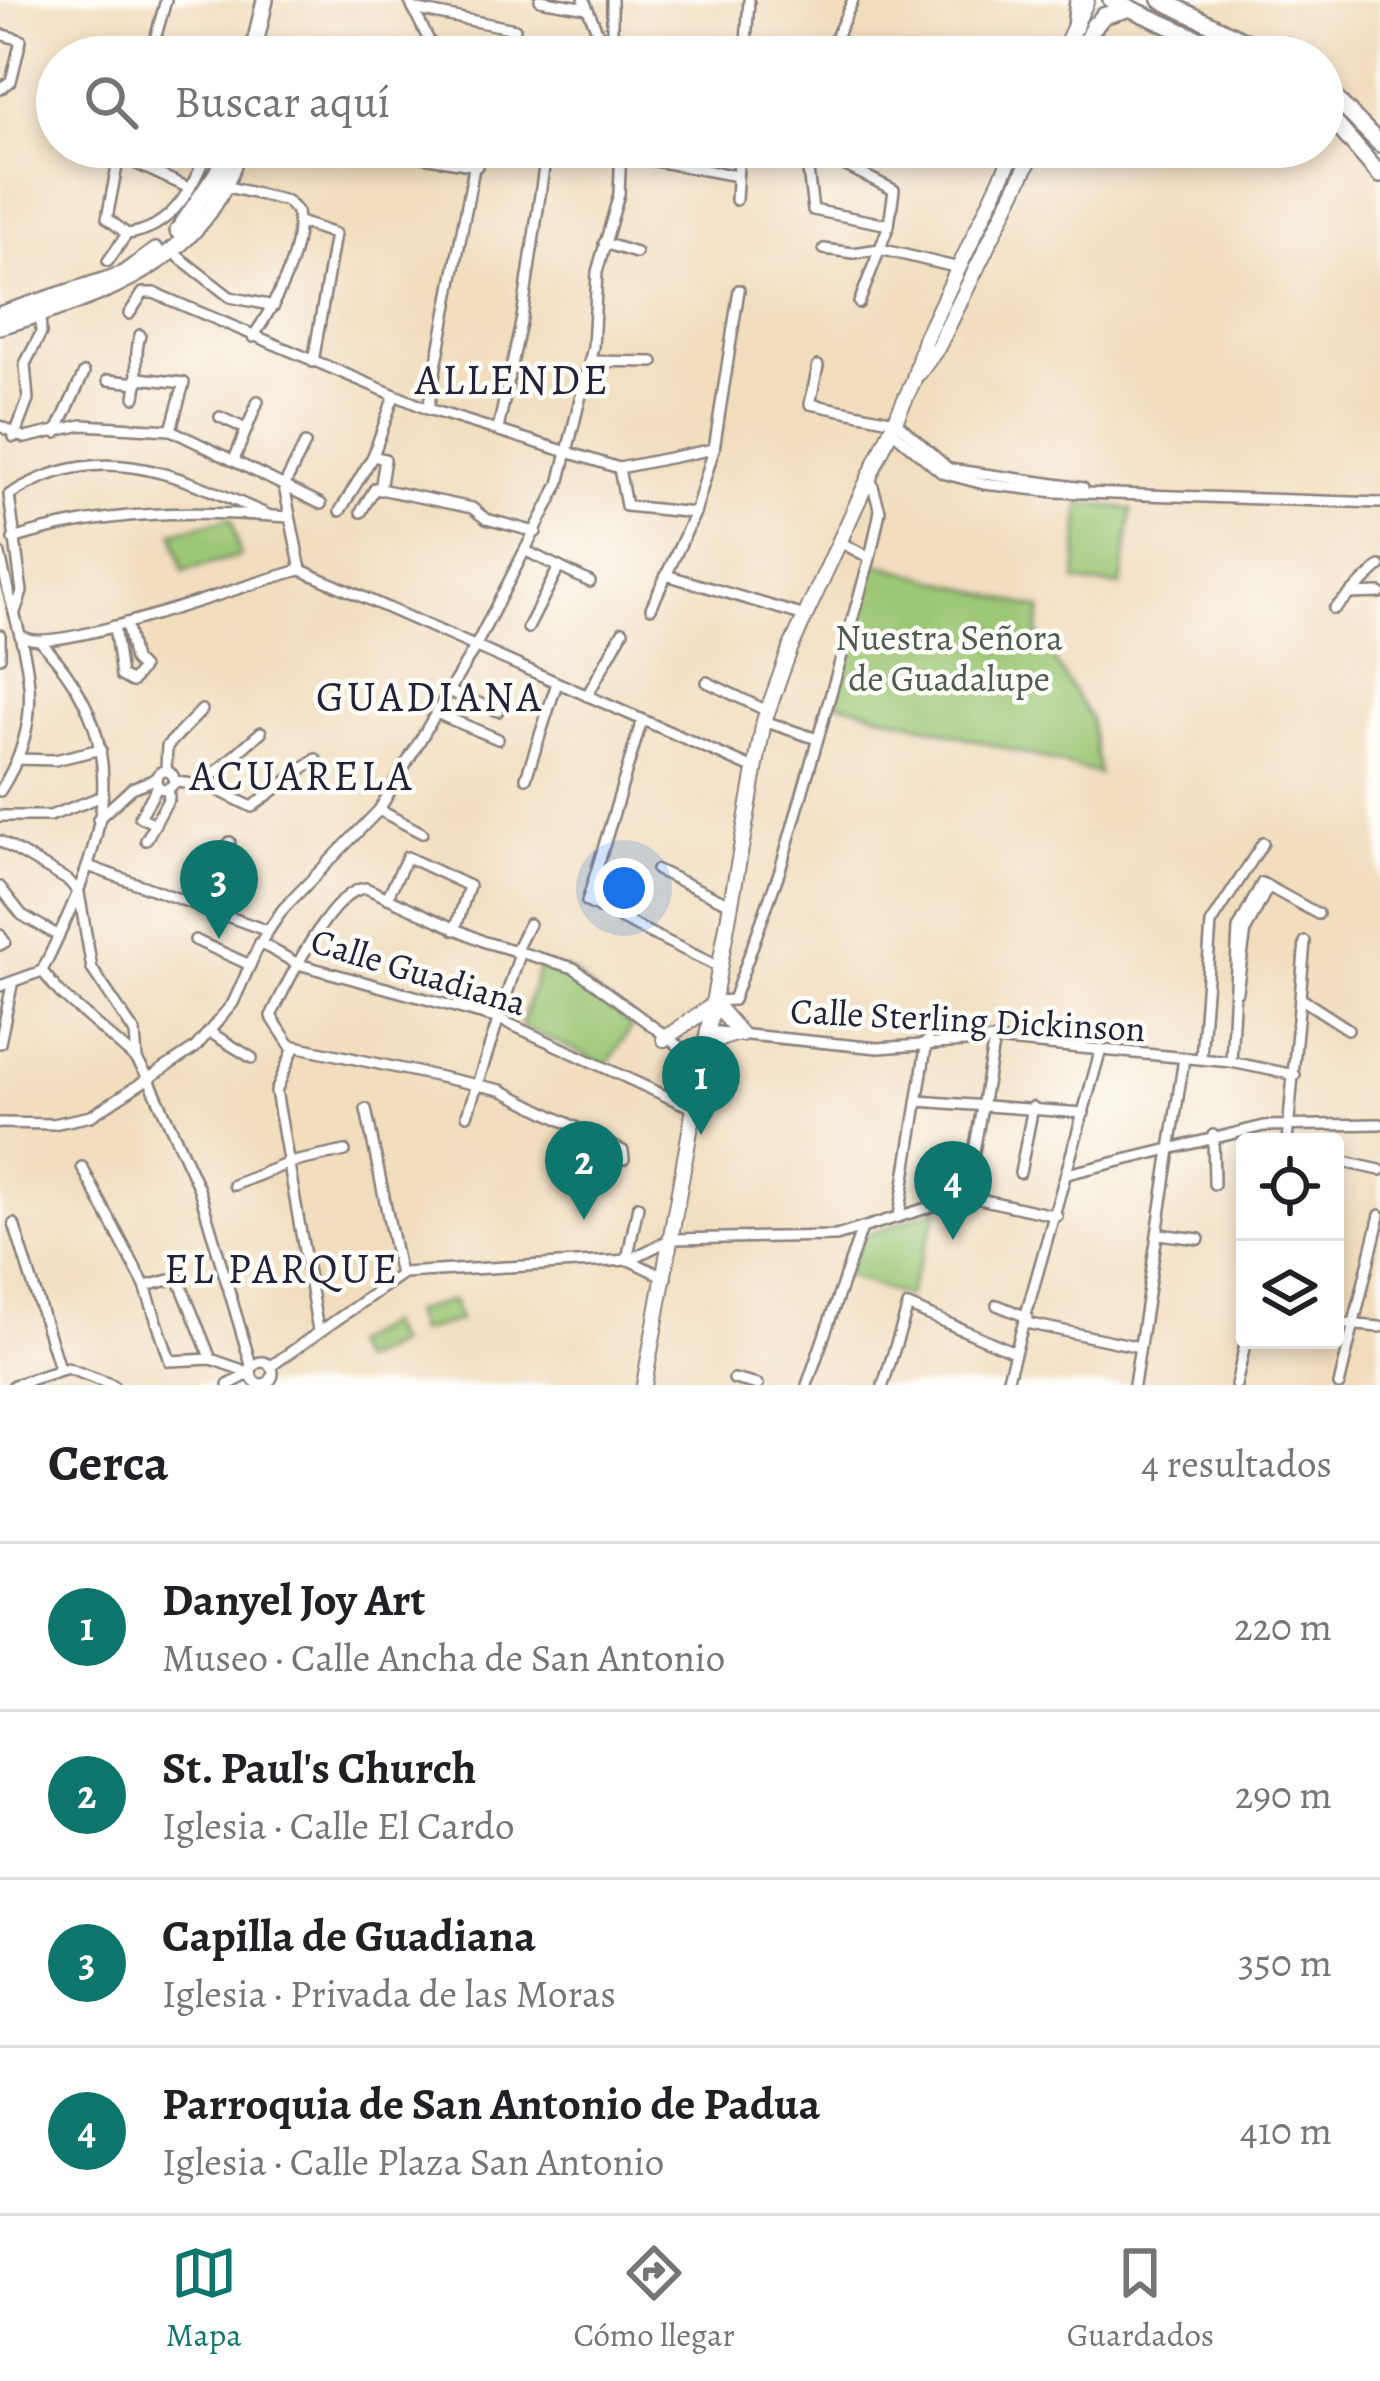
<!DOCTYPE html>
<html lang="es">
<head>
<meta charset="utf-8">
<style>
  :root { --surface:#fff; --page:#f6f6f6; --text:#202124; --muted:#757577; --line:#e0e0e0; --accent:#0f766e }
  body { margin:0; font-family:Alegreya,serif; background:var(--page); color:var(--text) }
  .controls { position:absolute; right:36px; bottom:36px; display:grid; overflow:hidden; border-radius:12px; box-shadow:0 6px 18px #0003 }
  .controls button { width:108px; height:108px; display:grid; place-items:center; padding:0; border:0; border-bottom:3px solid var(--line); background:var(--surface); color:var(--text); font:60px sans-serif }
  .you { position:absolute; left:624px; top:888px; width:42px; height:42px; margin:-30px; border:9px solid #fff; border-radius:50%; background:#1a73e8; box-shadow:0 0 0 18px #1a73e833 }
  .badge { display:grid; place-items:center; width:78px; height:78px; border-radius:50%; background:var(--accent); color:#fff; font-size:39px; font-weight:700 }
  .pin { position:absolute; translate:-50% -99px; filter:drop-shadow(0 3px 6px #0008) }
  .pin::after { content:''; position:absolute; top:63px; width:42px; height:36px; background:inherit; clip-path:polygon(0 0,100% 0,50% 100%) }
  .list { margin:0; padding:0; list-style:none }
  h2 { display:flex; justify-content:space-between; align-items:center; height:156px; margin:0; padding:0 48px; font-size:51px }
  h2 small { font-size:39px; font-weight:400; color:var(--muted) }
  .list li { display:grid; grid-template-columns:78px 1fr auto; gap:36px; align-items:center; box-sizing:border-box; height:168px; padding:0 48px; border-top:3px solid var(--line) }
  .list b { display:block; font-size:45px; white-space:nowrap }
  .list p { margin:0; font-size:39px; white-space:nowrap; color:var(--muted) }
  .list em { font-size:39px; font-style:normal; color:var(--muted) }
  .icon { flex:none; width:66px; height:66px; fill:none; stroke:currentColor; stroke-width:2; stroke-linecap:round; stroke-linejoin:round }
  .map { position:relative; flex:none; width:1380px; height:1385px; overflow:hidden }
  .search { position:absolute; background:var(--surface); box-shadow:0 6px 18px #0003; left:36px; right:36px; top:36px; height:132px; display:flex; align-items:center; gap:30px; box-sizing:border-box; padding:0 42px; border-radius:66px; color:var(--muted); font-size:45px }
  .sheet { height:828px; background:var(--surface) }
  nav { display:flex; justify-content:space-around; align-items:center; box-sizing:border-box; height:168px; border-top:3px solid var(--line); background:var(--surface); font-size:33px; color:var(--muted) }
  nav a { display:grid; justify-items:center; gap:6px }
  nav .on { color:var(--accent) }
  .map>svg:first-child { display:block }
</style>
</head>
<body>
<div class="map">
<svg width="1380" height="1385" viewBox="0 0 1380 1385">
  <rect width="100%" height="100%" fill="#fdfcf7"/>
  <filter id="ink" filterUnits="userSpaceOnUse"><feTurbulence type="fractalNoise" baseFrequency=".00833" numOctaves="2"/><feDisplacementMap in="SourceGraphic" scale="24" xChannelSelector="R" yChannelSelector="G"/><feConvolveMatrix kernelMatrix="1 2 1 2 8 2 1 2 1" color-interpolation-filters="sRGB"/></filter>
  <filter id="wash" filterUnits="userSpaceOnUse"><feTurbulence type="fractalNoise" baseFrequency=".004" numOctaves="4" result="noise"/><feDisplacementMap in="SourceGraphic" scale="48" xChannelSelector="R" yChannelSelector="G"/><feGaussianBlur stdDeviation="2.7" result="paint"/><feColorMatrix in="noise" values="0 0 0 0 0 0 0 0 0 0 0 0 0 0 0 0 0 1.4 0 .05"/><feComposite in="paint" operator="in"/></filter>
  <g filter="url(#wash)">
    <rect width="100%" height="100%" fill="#f2ddbd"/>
    <g fill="#9cc876" stroke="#5f7558" stroke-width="3">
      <path d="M1080 503 1132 509 1121 586 1076 582Z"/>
      <path d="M231 518 240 556 183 571 173 532Z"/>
      <path d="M874 563 1041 609 1037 633 1090 718 1099 774 836 702Z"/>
      <path d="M540 963 573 972 632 1026 607 1065 521 1026Z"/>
      <path d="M939 1208 907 1297 844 1275 864 1236Z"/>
      <path d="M453 1300 459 1321 418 1332 412 1312Z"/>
      <path d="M386 1324 397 1344 359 1362 349 1344Z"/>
    </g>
  </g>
  <g filter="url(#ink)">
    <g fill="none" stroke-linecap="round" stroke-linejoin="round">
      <defs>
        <g id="minor">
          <path d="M409 0 437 57"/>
          <path d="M540 0 587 8"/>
          <path d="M584 0 608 57"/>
          <path d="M612 0V57"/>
          <path d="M413 9 515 29"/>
          <path d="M0 34 21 40 11 81 0 89"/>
          <path d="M150 57 166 0"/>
          <path d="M745 57 749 0"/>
          <path d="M827 57 853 0"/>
          <path d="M805 147 813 210 889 225"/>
          <path d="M808 147 894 190 889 225 859 303"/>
          <path d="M622 155 737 176"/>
          <path d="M417 156 477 166"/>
          <path d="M224 186 287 201 297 212C304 252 274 306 253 337"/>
          <path d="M189 188 119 156 107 218 127 234C173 229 194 186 209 147"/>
          <path d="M736 200 739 147"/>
          <path d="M299 222 335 234 313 362"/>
          <path d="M604 243 636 253"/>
          <path d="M824 249 853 253 880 249 959 268"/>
          <path d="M171 251 230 297 274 306"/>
          <path d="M108 261 127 234"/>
          <path d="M129 314 143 293H154L428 409 619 468"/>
          <path d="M590 361 653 362"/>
          <path d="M818 366 810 404 895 421 949 469 1083 488"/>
          <path d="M139 378 184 383 171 430"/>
          <path d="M108 380 138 383"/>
          <path d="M135 397C140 374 133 357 140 335"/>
          <path d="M428 409 478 147"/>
          <path d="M220 417 246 429"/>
          <path d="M0 426 25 438 82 425 171 430 321 504"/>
          <path d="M498 429 522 318 547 147"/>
          <path d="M891 430 942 473 984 484 1055 492 1380 503"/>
          <path d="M56 433 84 373"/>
          <path d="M14 437 28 400 25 364 41 333 40 314"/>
          <path d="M234 460 258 401"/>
          <path d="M619 468 626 506 695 513"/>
          <path d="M619 468 714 449"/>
          <path d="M380 490 385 459 373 456 394 396"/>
          <path d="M340 511 373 456"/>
          <path d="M361 512 375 488 472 508 486 519 536 532"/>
          <path d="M13 539C103 510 195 510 289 517"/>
          <path d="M840 542 870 558"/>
          <path d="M526 551 590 582"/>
          <path d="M0 554C17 644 57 703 0 791"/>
          <path d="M301 570 284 486 305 444"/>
          <path d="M666 575 805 616"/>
          <path d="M1350 594 1380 593"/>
          <path d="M651 608 695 513 714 449 739 290"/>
          <path d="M1334 609 1380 566"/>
          <path d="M15 612 22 592 9 495C102 436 179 476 268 515"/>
          <path d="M114 626 121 676 132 682 142 668 134 660 126 623"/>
          <path d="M528 628 559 567"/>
          <path d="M24 637C56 656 254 580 301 570L752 768"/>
          <path d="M41 642C144 752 100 851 42 971L60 993 137 1060 148 1077 199 1189 252 1368"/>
          <path d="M0 657V635"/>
          <path d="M707 682 767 711"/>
          <path d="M448 691 498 711"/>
          <path d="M587 696 623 631"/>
          <path d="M436 713 498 739"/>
          <path d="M642 720 587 902 719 967"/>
          <path d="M764 721 817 739"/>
          <path d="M17 759 55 760 101 749"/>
          <path d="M166 770 167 746 202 710"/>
          <circle cx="165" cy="780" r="9"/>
          <path d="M526 778 557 683"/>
          <path d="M174 781 213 788 252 807 316 759"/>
          <path d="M201 785 261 732"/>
          <path d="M379 810 422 833"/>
          <path d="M0 816H50L100 797"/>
          <path d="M98 819 132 788 155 779"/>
          <path d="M155 824 140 817 158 786"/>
          <path d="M146 840 169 798 168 788"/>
          <path d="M0 841 69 881 79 893 92 969 135 1033 137 1060"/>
          <path d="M88 866 268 931"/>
          <path d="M657 870 728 903"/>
          <path d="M0 887 22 915 59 936"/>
          <path d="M387 898 407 857 469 886 455 930"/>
          <path d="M200 905 213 867 230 842"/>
          <path d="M0 935 5 942 0 945"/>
          <path d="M195 940 250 965"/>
          <path d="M260 943 298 964 499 1019 694 1109"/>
          <path d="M515 952 529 924"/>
          <path d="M0 986 42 971"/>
          <path d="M1237 991 1246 930 1268 887"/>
          <path d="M1300 998 1348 1029"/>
          <path d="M714 1001 733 1000 780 870 870 558 880 511 870 476"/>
          <path d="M708 1031 878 1048 994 1040 1231 1062 1295 1075"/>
          <path d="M211 1033 252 1058"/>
          <path d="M0 1043 12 985"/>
          <path d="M294 1048 276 1091 318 1330"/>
          <path d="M1201 1058 1211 924 1263 843"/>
          <path d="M1231 1062 1238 929 1262 883 1318 914"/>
          <path d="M918 1101 1084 1113"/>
          <path d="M366 1109 400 1275"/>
          <path d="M467 1115 520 954"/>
          <path d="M0 1123 53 1124 91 1116 195 1048 233 1003 260 943 283 909 379 810 475 647 559 484 593 347 597 272 619 194 621 147"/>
          <path d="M582 1131 580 1155 624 1159 623 1151 501 1090 290 1045 271 1016C286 986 331 889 366 888L485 942 574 968 702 1063"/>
          <path d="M1213 1135 1214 1184"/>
          <path d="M1287 1142 1305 942"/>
          <path d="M1348 1163 1380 1170"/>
          <path d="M82 1167 145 1286 170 1361 211 1359 251 1373"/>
          <path d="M1020 1173 1033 1107"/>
          <path d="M1067 1174 1264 1126 1380 1124"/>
          <path d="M234 1185 289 1163 345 1151"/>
          <path d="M966 1196 994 1040"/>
          <path d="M899 1216 927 1041"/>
          <path d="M14 1224 59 1368"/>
          <path d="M1159 1234 1199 1239"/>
          <path d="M627 1260 638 1206"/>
          <path d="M629 1260 666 1278"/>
          <path d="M145 1286 178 1278 211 1359"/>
          <path d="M997 1305 1027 1317"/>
          <path d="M1026 1323 1140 1347"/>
          <path d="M1335 1323 1380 1327"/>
          <circle cx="262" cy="1373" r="11"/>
          <path d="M271 1366 403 1273 629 1260 671 1239 836 1236 966 1196 1057 1216"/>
          <path d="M734 1379 758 1385"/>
          <path d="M14 1385 67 1368 113 1385"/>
          <path d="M228 1385 251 1373"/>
          <path d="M807 1385 862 1228"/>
          <path d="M883 1385 908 1306 1014 1352"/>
          <path d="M1006 1385 1101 1049"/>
          <path d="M1134 1385 1184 1058"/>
          <path d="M1236 1385 1246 1340"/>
          <path d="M1339 1385 1380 1215"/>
        </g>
        <g id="secondary">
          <path d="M1060 57 1087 0"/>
          <path d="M1078 57 1094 24"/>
          <path d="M919 373 938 347 1036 147"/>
          <path d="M713 1002 741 1034"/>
          <path d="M664 1039 713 1005"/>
          <path d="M706 1043 736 1034"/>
          <path d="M644 1385 764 721 790 649 913 382 925 339 1016 147"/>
        </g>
        <g id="primary">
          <path d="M1111 0 1239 57"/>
          <path d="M1161 0 1278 57"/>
          <path d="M1075 27 1078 0"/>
          <path d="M1090 33 1103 16 1130 8"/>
          <path d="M252 57 265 0"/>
          <path d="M1323 86 1380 144"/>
          <path d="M1323 109 1380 175"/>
          <path d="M178 231 221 167"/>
          <path d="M2 314 122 275 156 251"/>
          <path d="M0 326C99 297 211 262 238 147"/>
        </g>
      </defs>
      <use href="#minor" stroke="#8a807c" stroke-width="14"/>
      <use href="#secondary" stroke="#8a807c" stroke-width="18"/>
      <use href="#primary" stroke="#8a807c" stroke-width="20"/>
      <use href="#minor" stroke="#fff" stroke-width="9"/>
      <use href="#secondary" stroke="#fff" stroke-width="14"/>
      <use href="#primary" stroke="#fff" stroke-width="15"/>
    </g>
  </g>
  <g text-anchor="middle" stroke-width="9" stroke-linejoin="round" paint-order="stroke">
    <g font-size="36" fill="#4d5c50" stroke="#fdfcf7">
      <text x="949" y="650">Nuestra Señora<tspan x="949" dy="41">de Guadalupe</tspan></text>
    </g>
    <g font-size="36" fill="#22223b" stroke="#fdfcf7">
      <text transform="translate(419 971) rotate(17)" y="13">Calle Guadiana</text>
      <text transform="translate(968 1019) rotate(3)" y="13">Calle Sterling Dickinson</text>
    </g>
    <g font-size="42" letter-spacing="3" fill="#22223b" stroke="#fdfcf7">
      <text x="513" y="394">ALLENDE</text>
      <text x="430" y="711">GUADIANA</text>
      <text x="302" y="790">ACUARELA</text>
      <text x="282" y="1283">EL PARQUE</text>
    </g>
  </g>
</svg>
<div class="controls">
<button><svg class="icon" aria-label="locate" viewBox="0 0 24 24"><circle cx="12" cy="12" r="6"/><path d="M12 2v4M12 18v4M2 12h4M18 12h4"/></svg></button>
<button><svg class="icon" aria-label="layers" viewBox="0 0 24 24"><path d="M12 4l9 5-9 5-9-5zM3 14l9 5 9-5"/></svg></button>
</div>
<div class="you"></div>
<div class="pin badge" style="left:701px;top:1135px">1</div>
<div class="pin badge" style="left:584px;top:1220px">2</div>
<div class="pin badge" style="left:219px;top:939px">3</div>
<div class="pin badge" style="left:953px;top:1240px">4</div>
<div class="search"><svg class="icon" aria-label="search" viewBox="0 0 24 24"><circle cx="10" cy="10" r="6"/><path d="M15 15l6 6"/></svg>Buscar aquí</div>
</div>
<section class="sheet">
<h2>Cerca<small>4 resultados</small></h2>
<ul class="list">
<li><span class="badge">1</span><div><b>Danyel Joy Art</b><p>Museo · Calle Ancha de San Antonio</p></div><em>220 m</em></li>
<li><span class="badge">2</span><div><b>St. Paul's Church</b><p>Iglesia · Calle El Cardo</p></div><em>290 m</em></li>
<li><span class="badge">3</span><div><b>Capilla de Guadiana</b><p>Iglesia · Privada de las Moras</p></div><em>350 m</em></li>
<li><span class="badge">4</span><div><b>Parroquia de San Antonio de Padua</b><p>Iglesia · Calle Plaza San Antonio</p></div><em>410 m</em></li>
</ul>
</section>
<nav>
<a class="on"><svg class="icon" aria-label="map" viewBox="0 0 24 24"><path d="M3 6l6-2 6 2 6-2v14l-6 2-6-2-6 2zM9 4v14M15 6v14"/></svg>Mapa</a>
<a><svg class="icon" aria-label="directions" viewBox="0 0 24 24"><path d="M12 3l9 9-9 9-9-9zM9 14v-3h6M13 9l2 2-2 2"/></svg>Cómo llegar</a>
<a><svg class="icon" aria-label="saved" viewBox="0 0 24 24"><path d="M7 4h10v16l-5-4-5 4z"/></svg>Guardados</a>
</nav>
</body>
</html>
